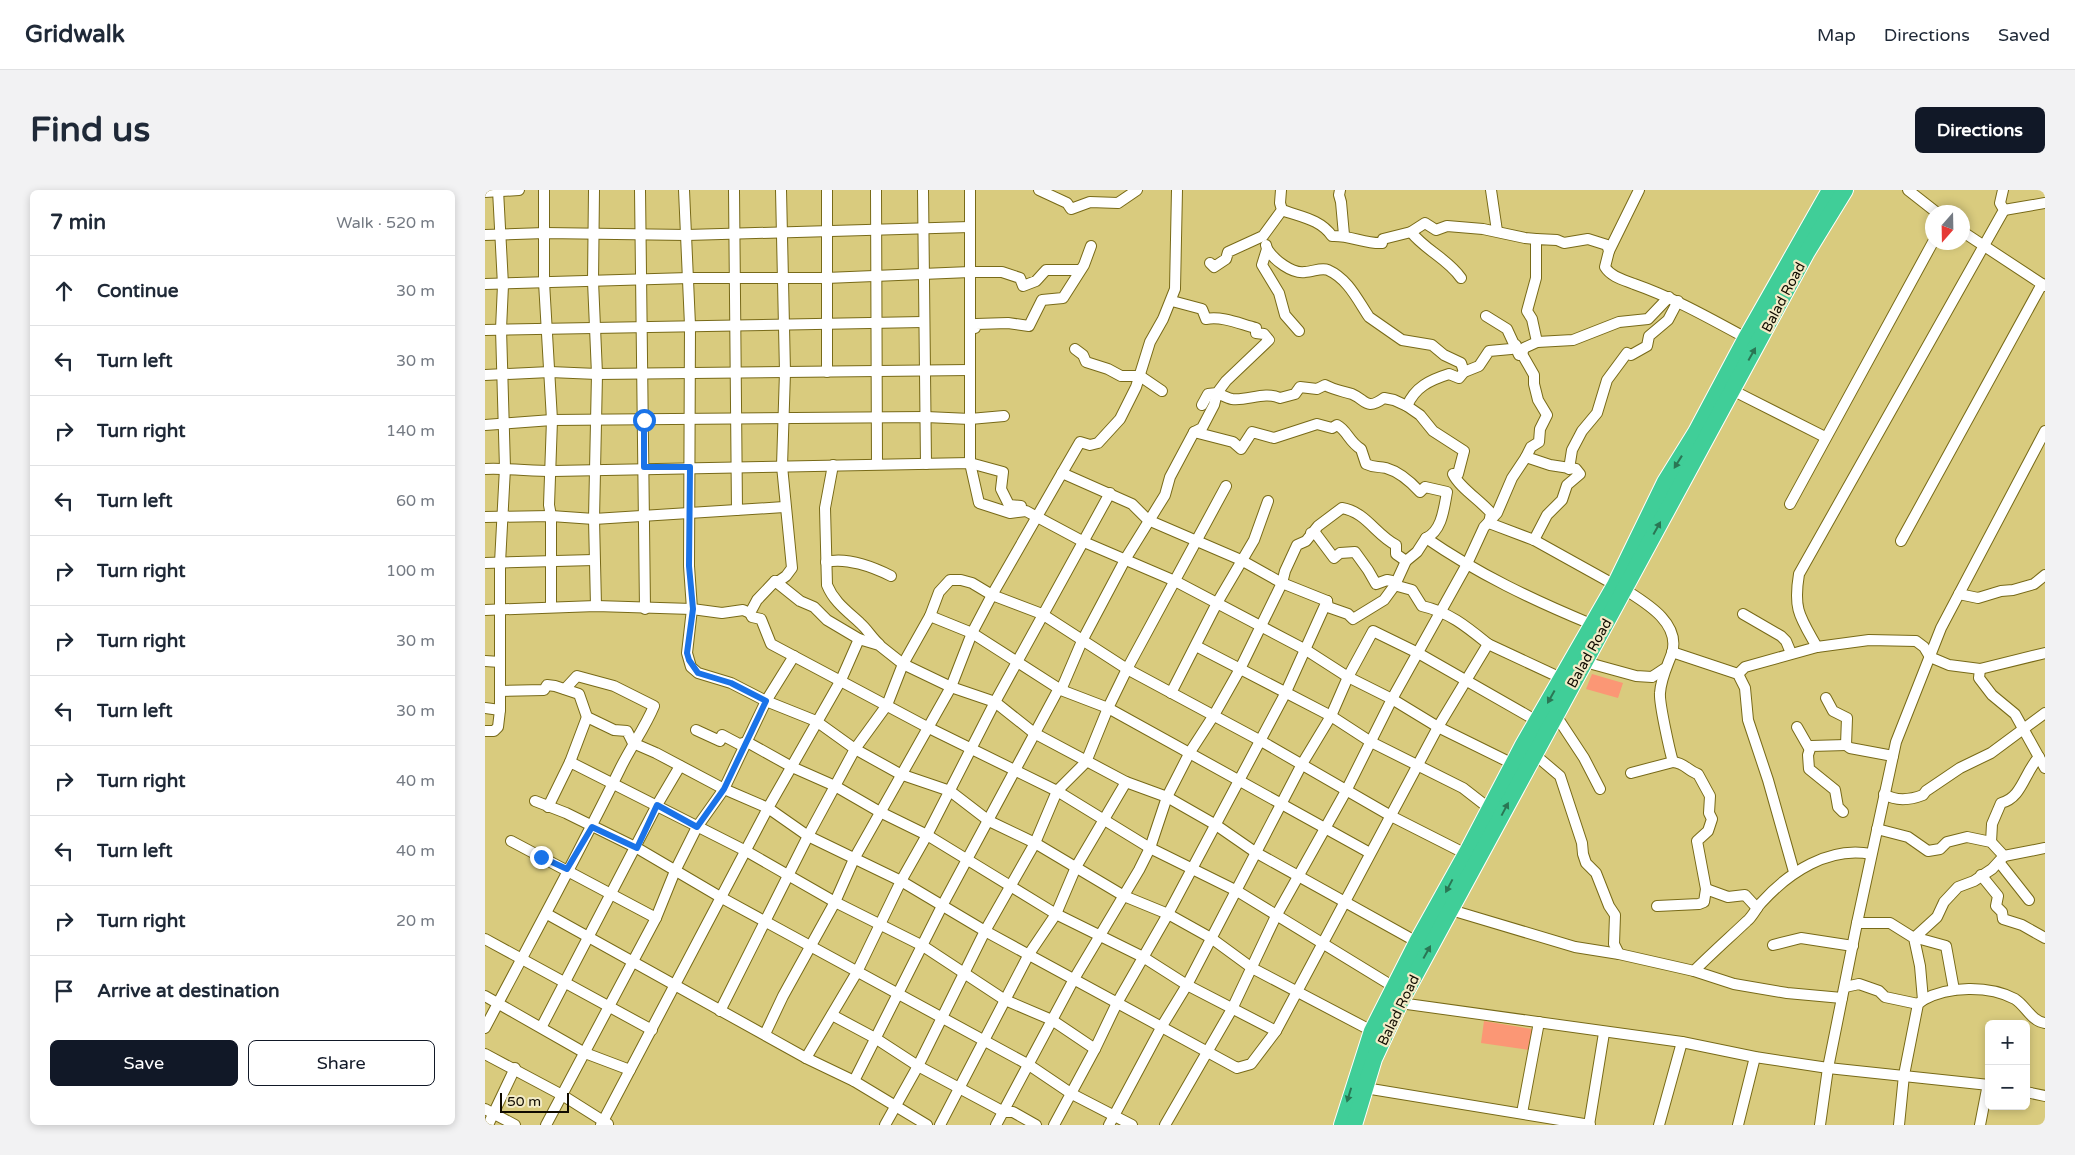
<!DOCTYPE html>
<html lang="en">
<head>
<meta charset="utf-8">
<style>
  :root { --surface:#fff; --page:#f2f2f3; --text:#1f2937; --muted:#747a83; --line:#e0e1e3; --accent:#111827 }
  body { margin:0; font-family:"Varela Round",sans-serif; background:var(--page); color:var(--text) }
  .controls { position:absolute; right:15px; bottom:15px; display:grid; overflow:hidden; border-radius:8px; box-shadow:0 2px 8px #0003 }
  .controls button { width:45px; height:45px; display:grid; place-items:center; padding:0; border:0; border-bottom:1px solid var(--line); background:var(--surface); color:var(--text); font:25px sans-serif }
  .compass { position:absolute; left:1440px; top:15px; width:45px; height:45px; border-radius:50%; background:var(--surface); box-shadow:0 2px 8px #0003; rotate:200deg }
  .scale { position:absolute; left:15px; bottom:12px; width:69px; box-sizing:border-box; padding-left:5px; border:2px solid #100b00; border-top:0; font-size:14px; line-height:18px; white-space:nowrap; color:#100b00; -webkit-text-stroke:4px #f2ebc6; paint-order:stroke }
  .stop { position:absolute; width:15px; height:15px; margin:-11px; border:4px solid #1a73e8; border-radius:50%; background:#fff }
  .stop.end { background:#1a73e8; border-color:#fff; box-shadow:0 1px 5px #0008 }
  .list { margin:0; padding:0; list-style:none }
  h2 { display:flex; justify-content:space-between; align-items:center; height:65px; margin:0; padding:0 20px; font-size:21px }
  h2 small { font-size:16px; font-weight:400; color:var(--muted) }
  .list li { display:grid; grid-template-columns:32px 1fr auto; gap:15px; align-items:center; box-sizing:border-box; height:70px; padding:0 20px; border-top:1px solid var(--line) }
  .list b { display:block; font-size:19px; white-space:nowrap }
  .list em { font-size:16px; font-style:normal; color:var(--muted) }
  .actions { display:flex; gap:10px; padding:15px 20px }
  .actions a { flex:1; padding:11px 0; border:1px solid var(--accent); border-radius:8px; text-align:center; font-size:18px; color:var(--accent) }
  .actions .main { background:var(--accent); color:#fff }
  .icon { flex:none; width:28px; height:28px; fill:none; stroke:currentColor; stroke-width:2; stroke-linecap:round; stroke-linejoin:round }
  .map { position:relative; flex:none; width:1560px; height:935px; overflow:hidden; border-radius:8px }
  header { display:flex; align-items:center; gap:30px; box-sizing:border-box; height:70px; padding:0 25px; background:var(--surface); border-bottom:1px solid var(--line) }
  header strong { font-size:24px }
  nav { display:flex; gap:28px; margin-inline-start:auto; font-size:18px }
  .intro { display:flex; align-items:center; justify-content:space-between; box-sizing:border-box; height:120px; padding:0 30px }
  h1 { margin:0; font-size:35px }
  .button { padding:12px 22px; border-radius:8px; background:var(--accent); color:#fff; font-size:18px; font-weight:700 }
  main { display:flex; gap:30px; padding:0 30px }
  aside { flex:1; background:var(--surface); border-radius:8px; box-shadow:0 2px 8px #0003 }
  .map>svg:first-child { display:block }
</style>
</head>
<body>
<header>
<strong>Gridwalk</strong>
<nav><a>Map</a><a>Directions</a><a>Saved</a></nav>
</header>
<div class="intro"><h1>Find us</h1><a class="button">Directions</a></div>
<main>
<aside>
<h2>7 min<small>Walk · 520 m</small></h2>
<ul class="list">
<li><svg class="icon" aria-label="ahead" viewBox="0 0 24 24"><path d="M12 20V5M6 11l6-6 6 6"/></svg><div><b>Continue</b></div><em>30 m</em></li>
<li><svg class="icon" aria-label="left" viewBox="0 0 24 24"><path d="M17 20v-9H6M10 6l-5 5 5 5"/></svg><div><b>Turn left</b></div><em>30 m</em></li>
<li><svg class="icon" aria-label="right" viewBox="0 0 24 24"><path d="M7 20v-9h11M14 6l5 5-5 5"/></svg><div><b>Turn right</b></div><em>140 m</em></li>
<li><svg class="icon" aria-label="left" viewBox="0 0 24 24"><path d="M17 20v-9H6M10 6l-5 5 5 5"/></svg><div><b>Turn left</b></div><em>60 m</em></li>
<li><svg class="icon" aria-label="right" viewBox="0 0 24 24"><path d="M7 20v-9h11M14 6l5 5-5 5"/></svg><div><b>Turn right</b></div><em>100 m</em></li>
<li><svg class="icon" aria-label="right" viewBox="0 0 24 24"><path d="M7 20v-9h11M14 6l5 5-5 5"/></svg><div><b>Turn right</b></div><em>30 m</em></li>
<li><svg class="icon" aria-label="left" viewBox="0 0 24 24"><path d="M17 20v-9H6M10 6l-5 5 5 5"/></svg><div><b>Turn left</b></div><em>30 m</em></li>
<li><svg class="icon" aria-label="right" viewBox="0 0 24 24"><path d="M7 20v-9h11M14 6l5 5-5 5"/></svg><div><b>Turn right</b></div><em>40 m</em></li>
<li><svg class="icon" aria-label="left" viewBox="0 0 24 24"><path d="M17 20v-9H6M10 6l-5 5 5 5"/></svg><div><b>Turn left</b></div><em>40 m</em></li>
<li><svg class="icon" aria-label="right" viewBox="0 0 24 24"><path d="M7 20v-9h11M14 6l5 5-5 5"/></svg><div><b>Turn right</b></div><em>20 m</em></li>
<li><svg class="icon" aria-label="arrive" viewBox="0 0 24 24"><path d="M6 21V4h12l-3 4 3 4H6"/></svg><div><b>Arrive at destination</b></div></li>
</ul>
<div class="actions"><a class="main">Save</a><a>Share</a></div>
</aside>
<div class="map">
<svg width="1560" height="935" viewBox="0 0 1560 935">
  <rect width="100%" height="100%" fill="#d9cb7e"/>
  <g fill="#fb9775">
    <path d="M1107 484 1138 493 1133 508 1101 499Z"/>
    <path d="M999 831 1047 839 1044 860 996 853Z"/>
  </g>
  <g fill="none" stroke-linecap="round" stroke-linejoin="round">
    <defs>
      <g id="minor">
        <path d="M59 0V92L67 230 64 315 66 326V416"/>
        <path d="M109 0 108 91 112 184 109 329 111 416"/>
        <path d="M155 0 160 419"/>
        <path d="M199 0 205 135 204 376 207 419 202 463 206 477 213 483 246 493 281 511 331 531 370 559 415 584 465 601 504 631 550 653 639 706 683 724 726 748 767 778 887 841"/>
        <path d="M249 0 252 320"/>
        <path d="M391 0 392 274"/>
        <path d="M438 0 441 274"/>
        <path d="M485 0V273L494 313 525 323 541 321 599 352 690 391 821 460 863 487 907 509 953 537 1028 574"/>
        <path d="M554 0 582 13 586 19 605 12 633 13 652 0"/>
        <path d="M855 0 854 5 856 12 859 45"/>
        <path d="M1006 0 1012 41"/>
        <path d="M1423 0 1451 22"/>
        <path d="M0 2 34 0"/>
        <path d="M797 20C816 27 835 29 847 46 865 45 880 54 897 53L898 49 926 42 940 33 951 40 962 36 998 39 1040 48 1051 49"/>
        <path d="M1519 20 1560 13"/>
        <path d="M926 42C940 60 963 69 976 88"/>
        <path d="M1478 42 1560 96"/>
        <path d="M0 45 60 43 202 45 485 37"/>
        <path d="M781 55 782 59 777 75 794 103 800 125 814 141"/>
        <path d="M782 59C789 70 807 84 820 82 828 82 836 77 843 80 863 89 872 109 884 127L917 150 947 155 959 165 976 173 979 182"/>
        <path d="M1124 61 1154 0"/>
        <path d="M725 73 729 77 741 69 743 62 778 46 797 20 795 13 796 0"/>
        <path d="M0 94 204 88H341L485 82H517L535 88 538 96 551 91 561 80H594"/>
        <path d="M687 111 717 119 721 129C738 126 755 134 771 138V143L779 144 784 150 741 191 732 203 723 204 717 215"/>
        <path d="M1001 126 1022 139 1034 165 1037 164 1049 185V194L1053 210 1062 225 1055 239 1054 252 1046 257 1041 267 1065 275 1091 279 1095 284 1082 295 1077 310 1062 325 1049 350"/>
        <path d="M485 137 490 138 491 134 523 133 544 136 557 110 578 108 599 75 606 56"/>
        <path d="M0 140 438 132"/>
        <path d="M1052 152 1088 150 1134 132 1163 129 1184 107"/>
        <path d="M590 159 598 165 601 172 623 179 636 186H655L677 201"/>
        <path d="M1037 164 1039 158 1052 152 1047 129 1042 121 1051 88V49L1072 50 1079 53 1103 49 1122 55 1124 61 1120 77C1126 87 1139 90 1149 94 1189 108 1224 128 1261 148"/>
        <path d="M342 182V0"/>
        <path d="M0 185 65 182 112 184 485 180"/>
        <path d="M1247 200 1340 247"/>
        <path d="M922 216C930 197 945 190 964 184L974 188 979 182 994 176 1004 161 1026 159 1031 155"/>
        <path d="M0 235 67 230 441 227 485 229 519 226"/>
        <path d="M709 242 748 252 756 259 767 242 789 248 832 234 847 238 852 235C862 240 864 252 876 259L881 274C889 278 893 276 901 278 915 282 925 291 935 302L940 297 962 302C959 318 957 341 941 348 993 384 1048 410 1106 434"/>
        <path d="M348 275 340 318 342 395C349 412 362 421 375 433 382 439 387 448 394 454"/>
        <path d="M0 279C23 278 45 281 68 281 207 278 346 276 485 273L518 282 516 299 524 315 536 316"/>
        <path d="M1084 279 1087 260 1097 241 1112 223 1122 190 1142 163 1146 165 1162 156 1164 146 1183 130 1193 111"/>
        <path d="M577 283 595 252 605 255 613 253 635 229 651 197 665 152 678 129 690 99 692 0"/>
        <path d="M1305 314 1448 52"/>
        <path d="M0 327 66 326 109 329 299 317"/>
        <path d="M1004 333 1049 350 1130 395"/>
        <path d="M826 343 831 344 849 368 855 363 870 362 883 380 891 394 902 390 907 391 909 395 927 400 937 416C964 422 982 437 1003 454"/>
        <path d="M1416 351 1557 94"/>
        <path d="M341 372C361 367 388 377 406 386"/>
        <path d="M0 373 109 370"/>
        <path d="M290 391H294L301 386 307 378 297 276 300 182 296 0"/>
        <path d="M1139 399C1159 412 1196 432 1187 463 1182 477 1176 488 1175 503 1174 513 1185 562 1188 572 1200 573 1203 581 1213 584L1225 606 1224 623 1227 629 1223 641 1212 651 1221 699"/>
        <path d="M1474 404 1493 408 1516 401 1528 400 1549 394 1560 385"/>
        <path d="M842 411 843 417 863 424 868 429 899 410 910 395 921 371 932 362 941 348"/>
        <path d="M0 420 111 416 207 419 237 423 258 420 265 423 272 410 290 391 315 411 329 417 342 430 374 449 394 455 418 474 466 497 510 512 549 543 641 592 682 607 731 635 770 662 932 752"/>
        <path d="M265 423 267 427 276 429 286 454 442 537 572 601 665 658 752 701 909 797"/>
        <path d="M1258 424 1296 446 1301 451 1306 463"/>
        <path d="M445 426 487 443 576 500 623 518 885 663"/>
        <path d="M711 456 846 526 886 552 978 598 1005 619"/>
        <path d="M1332 457 1384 450 1431 451 1439 457 1445 467 1464 475 1495 479 1560 463"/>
        <path d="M1187 462 1253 484 1260 498 1263 530 1283 590 1309 682"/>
        <path d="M0 471 15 472"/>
        <path d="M1100 472 1151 486 1167 487 1179 479"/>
        <path d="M1495 479 1494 488 1507 505 1530 524 1560 578"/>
        <path d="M1253 484 1260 477 1332 457C1315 427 1308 420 1314 384L1519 20 1515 13 1518 0"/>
        <path d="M15 501 59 500 62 495 70 496 94 504 102 527 129 540 142 541 148 553 171 563 239 599 283 618 323 646 416 691 500 741 752 878 766 874 791 841 953 537 1003 454 1076 488"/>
        <path d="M686 503 732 413 769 350 783 311"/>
        <path d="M1341 508 1348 521 1362 528 1361 555 1365 558 1408 566"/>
        <path d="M0 518 15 520"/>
        <path d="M1070 524 1099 568 1115 599"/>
        <path d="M1312 537 1324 558"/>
        <path d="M211 540 235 551 237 545 254 554 262 552 307 577 350 596 395 622 442 645 571 724 658 767 702 795 791 841"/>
        <path d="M0 541H9L13 537 15 520V373L20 278 16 139 18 95 13 0"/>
        <path d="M1049 564 1075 586 1097 653 1098 664 1101 673 1111 683 1124 716 1130 725 1129 754 1134 764"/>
        <path d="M85 572 102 527"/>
        <path d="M1146 583 1188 572"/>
        <path d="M1399 604C1412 612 1425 610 1438 605L1441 601 1475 578 1506 563 1560 523"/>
        <path d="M50 611 81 623 152 658 237 708 544 875 587 904 647 935"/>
        <path d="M63 617 85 572 261 661 350 712 438 756 520 810 567 830 610 859"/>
        <path d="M1358 622 1353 617 1350 600 1324 579 1323 565 1326 556 1361 555"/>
        <path d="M1392 639 1423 647 1443 661 1455 659 1462 652 1482 647 1506 652 1519 666 1560 658"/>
        <path d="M26 651 171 728"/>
        <path d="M1506 652 1507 634 1516 613C1537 608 1539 583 1554 567"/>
        <path d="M1514 672 1544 710"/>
        <path d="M1496 685 1513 706 1511 716 1517 722 1518 729 1537 735 1560 748"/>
        <path d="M1172 716 1214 714 1219 712 1221 699 1243 707 1260 705 1272 718"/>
        <path d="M966 720 1090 757 1134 764 1209 781 1249 794 1302 803 1357 808"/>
        <path d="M62 724 321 868 369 891 442 935"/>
        <path d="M1372 733H1405L1429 748 1435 776 1438 810 1433 814 1419 885 1414 935"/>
        <path d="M1429 748 1452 727 1459 712 1473 697 1489 691 1507 679 1519 666"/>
        <path d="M1432 748 1461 756 1469 800"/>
        <path d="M0 749 167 840"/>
        <path d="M1288 755 1316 748 1368 756"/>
        <path d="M1209 781C1226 764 1244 748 1262 731 1268 726 1271 718 1276 713 1304 682 1344 656 1386 664"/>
        <path d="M1360 797 1374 794 1394 801 1400 807 1433 814"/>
        <path d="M0 806 100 863 145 880"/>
        <path d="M1438 810C1463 796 1504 795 1530 809 1541 816 1546 831 1560 833"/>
        <path d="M915 813 1197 852 1270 867 1343 878 1504 895"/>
        <path d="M235 821 323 646 370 559 402 515 418 474 445 426 454 402 465 390H476L487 393 507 405 557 424 642 479 776 551 906 626 981 664"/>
        <path d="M347 825 390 848 433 876 519 922H528L551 935"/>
        <path d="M57 836 172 615 195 576"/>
        <path d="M0 838C45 752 92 667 135 579 145 558 160 538 169 516L129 496 92 486 80 499"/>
        <path d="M280 844 298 806 350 712 369 669 466 497 487 443 507 405 577 283 647 314 663 330 756 370 797 393 842 411"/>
        <path d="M0 864 77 905 123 934"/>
        <path d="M321 868 372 782 416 691 442 645 510 512 625 303"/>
        <path d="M369 891 457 716 573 500H576L597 451 641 368 680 305 685 287 709 242 717 238 729 215 732 203C737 205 742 208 747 209 763 211 779 201 795 208L810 204 815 197 832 199 840 195C849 200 857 201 867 204 881 210 881 221 899 208L909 210 922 216 935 225 948 241 979 261 973 284H968C974 297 996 311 1006 323L1004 333"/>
        <path d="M880 898 1105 935"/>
        <path d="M1541 902 1560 906"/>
        <path d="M0 919 30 935"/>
        <path d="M1037 923 1054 832"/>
        <path d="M3 935 30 878"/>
        <path d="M61 935 171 728 190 681 212 637 239 599 281 511 309 466"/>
        <path d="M116 935 283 618 356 490 374 449"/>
        <path d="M400 935 433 876 500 741 550 653 572 601 601 572 623 518 642 479 741 296"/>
        <path d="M455 935 544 764 571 724 591 677 641 592"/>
        <path d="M511 935 589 789 654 680 665 658 682 607 705 562 729 525 755 479 797 393 800 381 812 355 821 351 833 336 857 318C881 322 891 345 911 355V364L921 371"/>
        <path d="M569 935 610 859 632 813 683 724 800 504 842 411"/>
        <path d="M624 935 677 836 702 795 817 574 846 526 863 487 888 441 933 463 1052 531"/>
        <path d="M680 935 747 819 791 726 861 601 907 509 981 376 999 337 1012 323 1027 288 1041 267"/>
        <path d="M1104 935 1119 843"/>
        <path d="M1174 935 1197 852"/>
        <path d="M1253 935 1270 867"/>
        <path d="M1335 935 1343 878 1372 733 1411 552 1456 438 1560 241"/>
        <path d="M1495 935 1503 894"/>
      </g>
      <g id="trunk">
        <path d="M857 935 887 841 932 752 981 664 1038 555 1130 395 1180 292 1211 242 1261 148 1345 0"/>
        <path d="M869 935 889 869 915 813 1322 62 1360 0"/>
      </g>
    </defs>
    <use href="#minor" stroke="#786a18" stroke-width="12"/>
    <use href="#trunk" stroke="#fff" stroke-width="18"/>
    <use href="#minor" stroke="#fff" stroke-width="10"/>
    <use href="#trunk" stroke="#40ce98" stroke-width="16"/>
  </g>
  <defs><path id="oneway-solid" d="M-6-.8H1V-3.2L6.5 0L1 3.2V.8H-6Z" transform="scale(1.25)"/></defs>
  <g fill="#2a7654">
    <use href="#oneway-solid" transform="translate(1267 164) rotate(-61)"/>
    <use href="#oneway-solid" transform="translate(1193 272) rotate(122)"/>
    <use href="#oneway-solid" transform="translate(1172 338) rotate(-61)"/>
    <use href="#oneway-solid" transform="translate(1066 507) rotate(119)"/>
    <use href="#oneway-solid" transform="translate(1020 619) rotate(-62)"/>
    <use href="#oneway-solid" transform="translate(964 696) rotate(118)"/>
    <use href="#oneway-solid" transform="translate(942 762) rotate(-61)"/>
    <use href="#oneway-solid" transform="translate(864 905) rotate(107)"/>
  </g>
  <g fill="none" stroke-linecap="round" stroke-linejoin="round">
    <path stroke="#1a73e8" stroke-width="6" d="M56 667 82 679 107 637 152 658 172 615 212 637 239 599 281 511 246 493 213 483 204 470 202 463 208 419 204 376 205 277H159V230"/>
  </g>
  <g text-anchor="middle" stroke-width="4.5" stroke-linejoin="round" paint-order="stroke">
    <g font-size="14" fill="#100b00" stroke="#f2ebc6">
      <text transform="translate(1298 107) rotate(-62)" y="5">Balad Road</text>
      <text transform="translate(1104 463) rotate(-61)" y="5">Balad Road</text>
      <text transform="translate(913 820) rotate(-64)" y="5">Balad Road</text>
    </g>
  </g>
</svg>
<div class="controls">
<button>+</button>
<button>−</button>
</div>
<svg class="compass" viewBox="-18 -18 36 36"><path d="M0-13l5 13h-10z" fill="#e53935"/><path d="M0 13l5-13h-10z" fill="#747a83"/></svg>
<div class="scale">50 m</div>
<div class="stop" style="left:159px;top:230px"></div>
<div class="stop end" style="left:56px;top:667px"></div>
</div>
</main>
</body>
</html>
